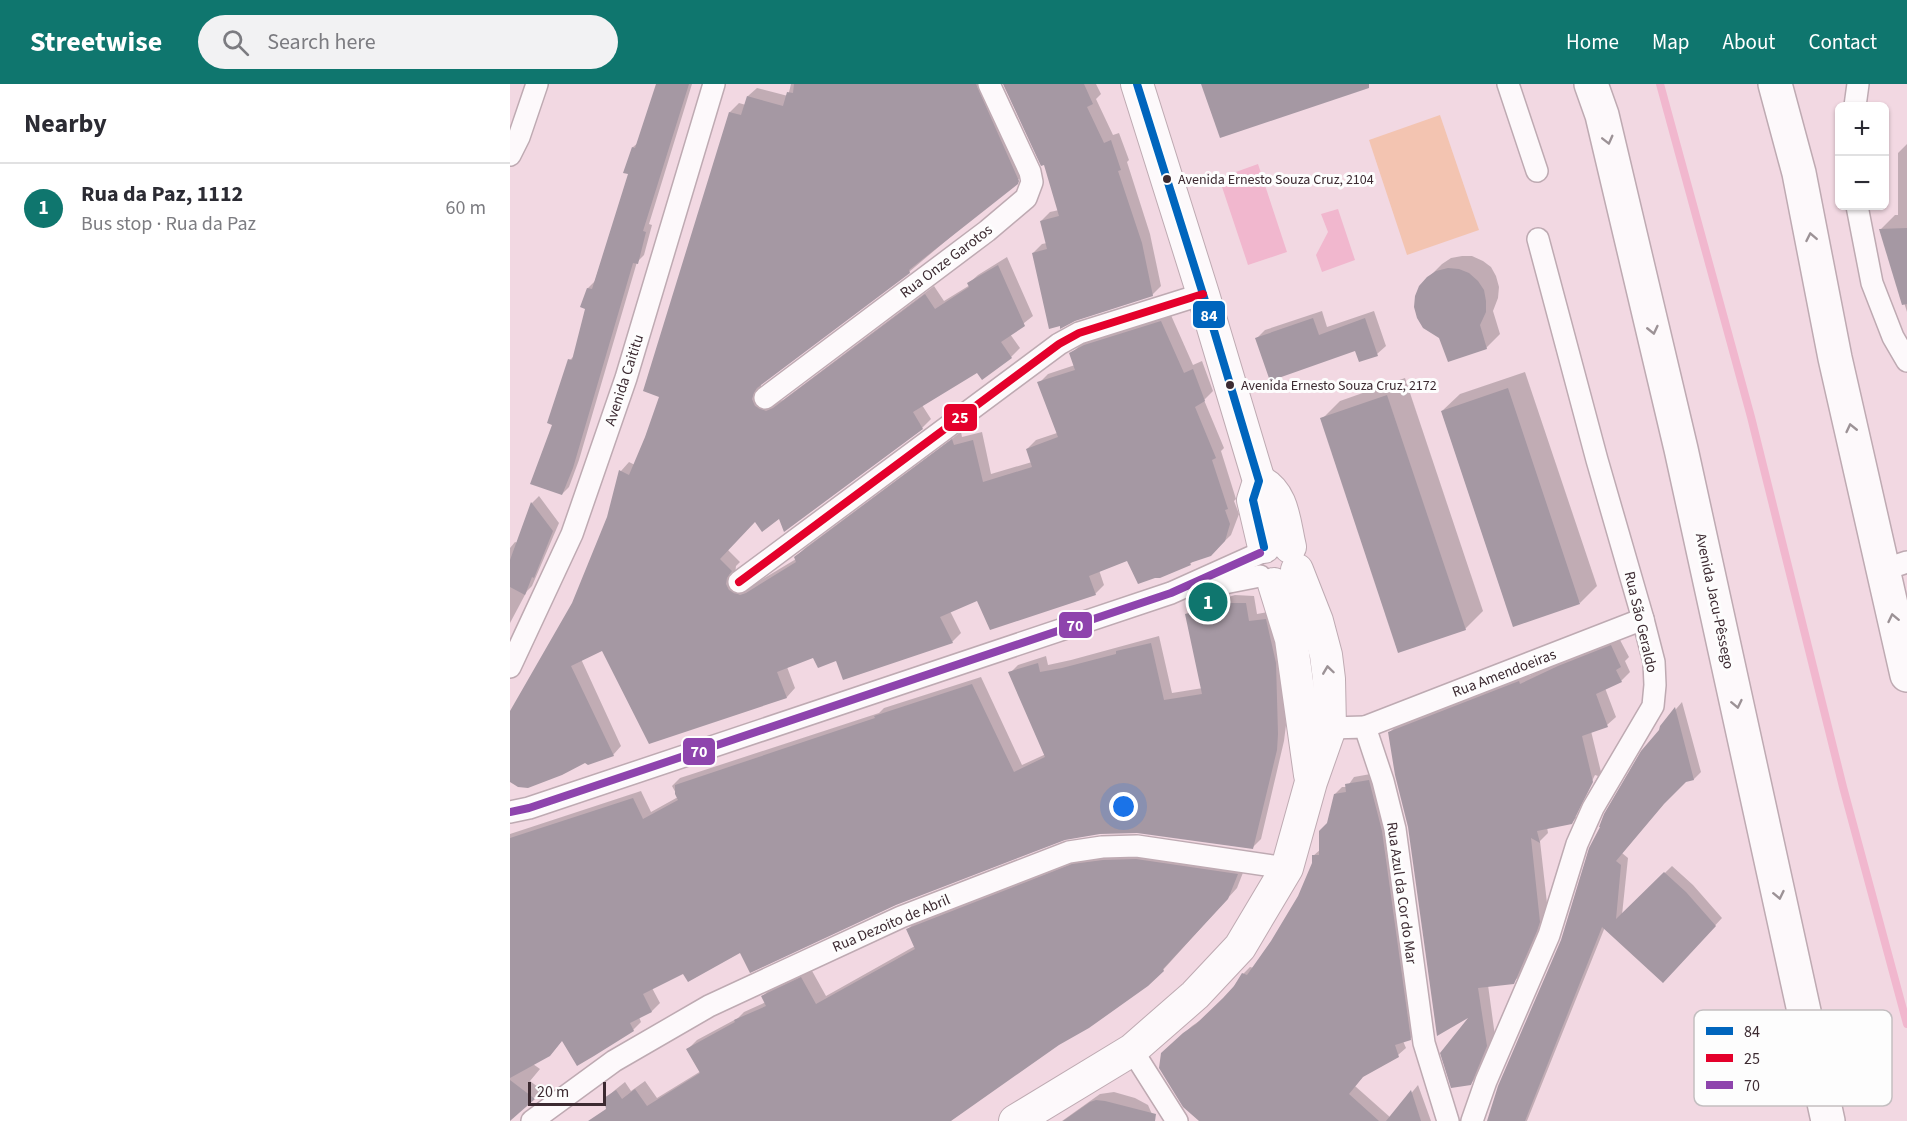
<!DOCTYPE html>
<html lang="en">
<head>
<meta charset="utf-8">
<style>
  :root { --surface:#fff; --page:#f2f2f3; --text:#2b2b33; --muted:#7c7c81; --line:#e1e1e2; --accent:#0f766e }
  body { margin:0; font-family:"Source Sans 3",sans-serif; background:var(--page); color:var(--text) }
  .controls { position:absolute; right:18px; top:18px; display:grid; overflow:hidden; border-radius:9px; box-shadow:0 2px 4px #0004 }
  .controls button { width:54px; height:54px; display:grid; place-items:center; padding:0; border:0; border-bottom:2px solid var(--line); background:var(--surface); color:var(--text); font:30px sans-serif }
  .scale { position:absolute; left:18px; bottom:15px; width:78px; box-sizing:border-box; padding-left:6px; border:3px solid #3c2a31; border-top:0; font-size:16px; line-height:21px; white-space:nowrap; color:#3c2a31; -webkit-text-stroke:4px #fdfdfd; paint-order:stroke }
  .you { position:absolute; left:614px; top:723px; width:21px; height:21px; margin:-15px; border:4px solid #fff; border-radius:50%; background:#1a73e8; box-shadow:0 0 0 9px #1a73e833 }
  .badge { display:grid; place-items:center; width:39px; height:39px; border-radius:50%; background:var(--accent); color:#fff; font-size:20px; font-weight:700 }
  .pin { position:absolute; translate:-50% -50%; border:3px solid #fff; box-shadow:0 2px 6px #0006 }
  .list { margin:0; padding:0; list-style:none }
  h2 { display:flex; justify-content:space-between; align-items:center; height:78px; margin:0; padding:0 24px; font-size:26px }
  h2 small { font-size:20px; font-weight:400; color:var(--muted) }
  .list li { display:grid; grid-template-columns:39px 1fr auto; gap:18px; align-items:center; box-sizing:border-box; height:90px; padding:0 24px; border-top:2px solid var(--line) }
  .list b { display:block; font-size:22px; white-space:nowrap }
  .list p { margin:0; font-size:20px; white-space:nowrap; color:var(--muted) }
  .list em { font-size:20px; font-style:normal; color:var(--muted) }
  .icon { flex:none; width:33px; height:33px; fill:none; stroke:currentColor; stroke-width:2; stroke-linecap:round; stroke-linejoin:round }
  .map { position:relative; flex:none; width:1397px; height:1037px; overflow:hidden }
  header { display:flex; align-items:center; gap:36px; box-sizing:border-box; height:84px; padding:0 30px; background:var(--accent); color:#fff }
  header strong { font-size:28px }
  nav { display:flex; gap:33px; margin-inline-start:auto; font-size:21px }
  .search { width:420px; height:54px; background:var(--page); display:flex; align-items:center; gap:15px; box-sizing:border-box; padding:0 21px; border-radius:33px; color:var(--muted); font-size:22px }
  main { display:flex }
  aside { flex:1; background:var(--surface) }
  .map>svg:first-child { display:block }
</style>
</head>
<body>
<header>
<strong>Streetwise</strong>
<div class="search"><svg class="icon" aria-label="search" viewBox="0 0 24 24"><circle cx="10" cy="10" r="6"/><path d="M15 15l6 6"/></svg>Search here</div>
<nav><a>Home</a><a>Map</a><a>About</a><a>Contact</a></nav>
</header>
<main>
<aside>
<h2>Nearby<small></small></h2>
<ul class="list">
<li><span class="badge">1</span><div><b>Rua da Paz, 1112</b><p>Bus stop · Rua da Paz</p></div><em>60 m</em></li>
</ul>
</aside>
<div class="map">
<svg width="1397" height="1037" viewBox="0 0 1397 1037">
  <rect width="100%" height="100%" fill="#f2d8e2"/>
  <path fill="#f3c4b1" d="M930 31 969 146 897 171 859 56Z"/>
  <g fill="#f1b7ce">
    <path d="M748 80 777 168 738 181 709 94Z"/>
    <path d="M828 125 845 176 812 188 806 171 818 148 811 130Z"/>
  </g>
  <g fill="#0003">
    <path d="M147 0H182L139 140 142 141 134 171 127 178 69 376 59 403 52 410 44 340 60 276 65 271 77 224 78 204 85 197 120 89 123 63 129 58Z"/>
    <path d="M281 0H478L516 89 399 188 251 299V307L266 318 273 316 424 202 434 217 460 201 459 199 468 191 497 173 523 232 500 250 510 264 501 273 467 287 412 321 421 335 412 344 270 432 245 436 217 465 230 478 226 482 225 491 232 501 241 502 286 475V473L295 464 451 348 452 353 472 348 481 390 522 378 517 365 526 356 547 349 529 299 538 290 565 281 561 270 570 261 584 252 660 229 683 281 692 277 703 307 694 316 714 364 711 367 726 415 724 417 729 430 721 451 700 471 684 476 680 480 650 493 618 475 589 486 594 501 585 510 467 515 440 527 451 549 442 558 327 575 304 572 277 583 285 604 277 613 92 565 71 575 111 662 103 671 0 696V629L64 520 99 433 111 387 119 378 125 381 151 312 220 28 229 19 236 21 238 12 247 4 278 12Z"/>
    <path d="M495 0H586L591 10 586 15 603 51 609 49 619 76 617 78 640 150 651 202 642 211 523 169 532 160 537 159 531 137 540 128 549 126 534 78Z"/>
    <path d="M1397 60V228L1371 145 1385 131H1388V69Z"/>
    <path d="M952 172H962L973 177 981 183 986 192 989 203 988 214 983 227 990 250 976 264 918 194 932 180 941 174Z"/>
    <path d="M812 227 817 243 864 227 876 262 867 270 846 265 747 254 755 246Z"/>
    <path d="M1015 288 1087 502 1070 519 932 327 950 310Z"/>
    <path d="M895 294 973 527 955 545 812 335 830 317Z"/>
    <path d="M29 412 49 439 22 502 17 507 0 539V464L5 458 8 459 22 419Z"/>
    <path d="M725 511 744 512 747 530 764 527 773 571 776 641 774 657 751 755 743 763 627 748 590 749 556 754 174 888 142 904 150 919 142 927 129 933 131 938 123 946 53 955 40 971 23 980 30 985 20 997 32 1006 0 1036V750L131 707 141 728 168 713 162 702 170 694 369 629 374 624 471 593 512 681 536 670 500 589 508 581 536 572 538 581 561 576 649 552 662 609 693 604 677 531 685 523Z"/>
    <path d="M1109 554 1119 573 1115 577 1120 588 1111 597 1095 604 1106 633 1097 641 1081 647 1091 688 1070 730 1067 733 1088 692 1085 691 1064 733H1067L1061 739 1037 743 1038 749 1030 757 1038 828 1013 889 1003 898 978 901 985 952 969 991 960 1000 964 929 899 743 879 649 888 640 1018 590 1019 592 1058 574Z"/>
    <path d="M1172 618 1191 688 1184 695 1175 697 1160 712 1112 769 1118 774 1112 831 1162 782 1183 801 1212 834 1160 890 1095 843 1017 1037H980L1151 643Z"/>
    <path d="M866 689 907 947 900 955 893 957 896 964 888 971 855 990 845 1002 881 1034 908 1001 921 1037H692L660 962 682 942 695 933 717 912 733 890 740 883 744 884 762 858 790 812 804 779 803 772 811 765 825 710 832 703H837L844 693Z"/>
    <path d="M603 767 736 781 727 804 653 886 438 1037H100L95 1015 105 1006 115 998 121 1007 135 997 147 1014 191 987 178 965 187 956 228 934 234 928 256 918 253 912 262 903 301 885 316 912 405 862 397 846 406 837 573 772Z"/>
    <path d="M604 1008 625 1014 638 1021 645 1037H552L590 1010Z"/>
  </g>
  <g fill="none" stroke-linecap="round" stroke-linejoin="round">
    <path stroke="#f1b7ce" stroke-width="8" d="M1150 0 1241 333 1333 703 1397 940"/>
  </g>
  <g fill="#a598a3">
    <path d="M146 0H179L133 147 136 148 128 180 123 179 63 384 52 411 20 400 42 341 37 339 58 275 62 276 75 225 70 223 77 204 82 205 118 90 113 89 122 63 125 64Z"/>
    <path d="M284 0H466L509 97 508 100 399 186 400 189 247 304 244 309 242 315 245 322 256 327 263 324 415 210 425 225 459 203 457 199 488 181 515 242 491 258 502 274 472 296 467 289 403 328 413 345 274 448 269 435 252 448 245 438 210 475 222 487 217 494 216 500 219 506 230 511 236 509 286 478 284 473 442 355 444 361 463 356 473 398 522 383 516 365 548 353 527 298 565 286 559 269 574 261 651 237 674 289 683 285 695 317 685 323 706 374 702 376 718 425 715 426 720 440 715 457 701 472 680 479 681 481 650 494H645L628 500 617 477 579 492 586 511 480 546 467 517 430 533 443 559 333 596 326 577 308 584 303 574 267 588 277 614 139 660 92 567 61 582 104 672 78 681 75 679 52 691 18 704 8 703 0 698V627L62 519 97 433 109 386 119 391 135 353 149 313 133 307 219 28 231 31 237 12 273 22 277 8 283 9Z"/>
    <path d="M493 0H574L583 20 577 23 594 59 601 56 611 86 608 87 632 159 643 212 565 237 550 245V242L539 245 522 169 537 165 530 137 549 132 534 81 531 82Z"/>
    <path d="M691 0H859V4L710 54Z"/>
    <path d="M1397 144V220L1392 221 1369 145Z"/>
    <path d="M938 184 949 185 959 189 968 197 974 206 976 217V228L970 241 977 265 938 278 929 254 913 244 907 234 904 223 905 212 909 202 917 193 926 187Z"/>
    <path d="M803 234 809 251 855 234 868 272 849 278 845 267 760 297 745 254Z"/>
    <path d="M998 304 1070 520 1003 543 931 327Z"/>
    <path d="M877 311 956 546 888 569 810 334Z"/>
    <path d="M21 418 43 447 24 494 22 493 15 511 0 503V476Z"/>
    <path d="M716 519H736L739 537 756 535 766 579 768 650 767 666 743 765 627 749 590 750 555 756 386 821 240 889 230 869 178 898 173 890 133 910 142 928 120 939 124 947 84 972 67 982 52 957 40 972 0 994V754L123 714 133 735 168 716 165 710V701L365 634 364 632 462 600 504 688 535 673 498 588 528 579 530 588 552 584 606 570V567L641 559 654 616 692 610 675 530Z"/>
    <path d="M1101 561 1111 583 1106 586 1112 598 1086 610 1098 643 1072 652 1083 698 1062 740 1027 747 1030 759 1021 754 1030 838 1027 847 1004 900 968 904 977 962 961 1001 941 1004 930 969 958 934 927 952 898 743 885 691 878 648 1009 597 1010 600 1048 582Z"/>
    <path d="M1165 623 1184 696 1176 698 1154 720 1106 777 1111 781 1106 835 1154 788 1176 808 1206 842 1153 899 1092 843 1015 1037H977L988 1002 1051 856 1079 764 1090 743H1089L1094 730 1131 667 1149 646 1150 642Z"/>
    <path d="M859 696 872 747 901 956 885 961 889 973 853 993 839 1010 869 1037H689L673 1023 649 984 651 969 673 949 686 940 713 914 724 902 732 889 737 891 761 857 788 812 802 779V771H809V747L817 739 824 710 836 708 835 700Z"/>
    <path d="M626 775 728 790 718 815 653 885 654 887 638 902 579 944 549 961 441 1037H78L96 1025 94 1014 106 1006 112 1015 125 1005 137 1022 190 989 176 965 225 938 224 936 256 922 251 912 291 893 306 920 405 865 396 845 562 780 593 776Z"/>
    <path d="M0 996 25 1015 0 1037Z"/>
    <path d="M901 1006 911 1037H876Z"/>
    <path d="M586 1016 595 1017 646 1030 645 1037H553L580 1018Z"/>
  </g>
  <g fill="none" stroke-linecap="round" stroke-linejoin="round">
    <defs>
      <g id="street">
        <path d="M998 0 1027 87"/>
        <path d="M1345 22 1348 0"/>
        <path d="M0 71 9 53 27 0"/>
        <path d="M1347 122 1362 199 1383 253 1397 277"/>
        <path d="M255 314 477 147 516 114 522 98 520 88 479 0"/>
        <path d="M1373 486 1397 478"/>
        <path d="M229 498 549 260 569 249 693 210"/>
        <path d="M694 503 750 492"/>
        <path d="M0 583 62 450 116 294 204 0"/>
        <path d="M807 642 820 644 855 643 873 697 885 745 914 959 938 1037"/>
        <path d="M855 643 1133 535"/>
        <path d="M0 728 19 724 661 509 750 469"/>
        <path d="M622 966 667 1037"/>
        <path d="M22 1037 104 977 199 922 391 833 559 768 592 763 627 762 777 784"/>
        <path d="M962 1037 976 997 1039 851 1067 760 1083 724 1143 622 1145 601 1144 578 1133 535 1087 376 1028 155"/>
      </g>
      <g id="secondary">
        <path d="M627 0 693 210 749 397 743 416 754 463"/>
        <path d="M749 397C774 409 774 438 780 463"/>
        <path d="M764 500 781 555 800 691"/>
        <path d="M505 1037 622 966 685 911 730 863 777 784 801 698 820 644 819 595 816 571 807 537 787 486"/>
      </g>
      <g id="highway">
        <path d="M1081 0 1092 31 1171 365 1318 1037"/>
        <path d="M1265 0 1289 89 1325 274 1397 591"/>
      </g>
    </defs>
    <use href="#street" stroke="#beaab2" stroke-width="24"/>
    <use href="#secondary" stroke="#beaab2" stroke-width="34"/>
    <use href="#highway" stroke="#beaab2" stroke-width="36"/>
    <use href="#street" stroke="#fdf9fb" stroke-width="21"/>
    <use href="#secondary" stroke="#fdf9fb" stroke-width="32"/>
    <use href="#highway" stroke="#fdf9fb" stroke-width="33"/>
    <defs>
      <path id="bus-1" d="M627 0 693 210 749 397 743 416 754 463"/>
      <path id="bus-2" d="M229 498 549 260 569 249 693 210"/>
      <path id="bus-3" d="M0 728 19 724 661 509 750 469"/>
    </defs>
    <use href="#bus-1" stroke="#fdfdfd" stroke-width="12"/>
    <use href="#bus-2" stroke="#fdfdfd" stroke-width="12"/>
    <use href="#bus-3" stroke="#fdfdfd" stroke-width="12"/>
    <use href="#bus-1" stroke="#0065bd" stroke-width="8"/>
    <use href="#bus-2" stroke="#e4002b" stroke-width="8"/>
    <use href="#bus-3" stroke="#8e44ad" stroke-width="8"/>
  </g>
  <defs><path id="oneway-chevron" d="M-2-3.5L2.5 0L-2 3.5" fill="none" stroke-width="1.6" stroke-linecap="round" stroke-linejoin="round" transform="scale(1.5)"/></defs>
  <g stroke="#9c9296">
    <use href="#oneway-chevron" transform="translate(1098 56) rotate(76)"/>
    <use href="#oneway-chevron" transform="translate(1301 153) rotate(-101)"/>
    <use href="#oneway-chevron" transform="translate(1143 246) rotate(77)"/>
    <use href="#oneway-chevron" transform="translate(1341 344) rotate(-103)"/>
    <use href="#oneway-chevron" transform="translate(1383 534) rotate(-102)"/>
    <use href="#oneway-chevron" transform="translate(818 586) rotate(-98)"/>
    <use href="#oneway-chevron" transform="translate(1227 620) rotate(78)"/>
    <use href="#oneway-chevron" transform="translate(1269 811) rotate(78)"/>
  </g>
  <g fill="#3c2a31" stroke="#fdfdfd" stroke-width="2">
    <circle cx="657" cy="95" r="5"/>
    <circle cx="720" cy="301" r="5"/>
  </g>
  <g text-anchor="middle" stroke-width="6" stroke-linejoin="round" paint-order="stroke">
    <g font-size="14" fill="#3c2a31" stroke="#fdfdfd" text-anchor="start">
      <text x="668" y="100">Avenida Ernesto Souza Cruz, 2104</text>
      <text x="731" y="306">Avenida Ernesto Souza Cruz, 2172</text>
    </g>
    <g font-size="15" fill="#3c2a31" stroke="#fdfdfd">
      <text transform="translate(436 177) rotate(-37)" y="5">Rua Onze Garotos</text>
      <text transform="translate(114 296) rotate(-72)" y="5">Avenida Caititu</text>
      <text transform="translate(1205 517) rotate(78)" y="5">Avenida Jacu-Pêssego</text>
      <text transform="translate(1131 538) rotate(77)" y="5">Rua São Geraldo</text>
      <text transform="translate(994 589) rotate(-21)" y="5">Rua Amendoeiras</text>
      <text transform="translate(892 809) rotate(82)" y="5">Rua Azul da Cor do Mar</text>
      <text transform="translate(381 839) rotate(-23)" y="5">Rua Dezoito de Abril</text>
    </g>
  </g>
  <rect x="1184" y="926" width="198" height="96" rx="9" fill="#fdfdfd" stroke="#c3bec0" stroke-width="1.5"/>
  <rect x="1196" y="943" width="27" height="8" fill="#0065bd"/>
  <rect x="1196" y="970" width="27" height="8" fill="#e4002b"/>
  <rect x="1196" y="997" width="27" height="8" fill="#8e44ad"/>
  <g font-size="16" fill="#3c2a31">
    <text x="1234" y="953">84</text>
    <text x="1234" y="980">25</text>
    <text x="1234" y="1007">70</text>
  </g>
  <g stroke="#fdfdfd" stroke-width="2">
    <rect x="682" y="216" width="34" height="29" rx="6" fill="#0065bd"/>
    <rect x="433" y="319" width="35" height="29" rx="6" fill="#e4002b"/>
    <rect x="548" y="527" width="35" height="28" rx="6" fill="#8e44ad"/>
    <rect x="172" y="653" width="34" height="29" rx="6" fill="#8e44ad"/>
  </g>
  <g font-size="16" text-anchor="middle" font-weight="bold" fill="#fff">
    <text x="699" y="237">84</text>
    <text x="450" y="339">25</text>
    <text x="565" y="547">70</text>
    <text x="189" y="673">70</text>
  </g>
</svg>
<div class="controls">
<button>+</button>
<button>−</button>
</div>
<div class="scale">20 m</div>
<div class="you"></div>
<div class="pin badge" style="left:698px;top:518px">1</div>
</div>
</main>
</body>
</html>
